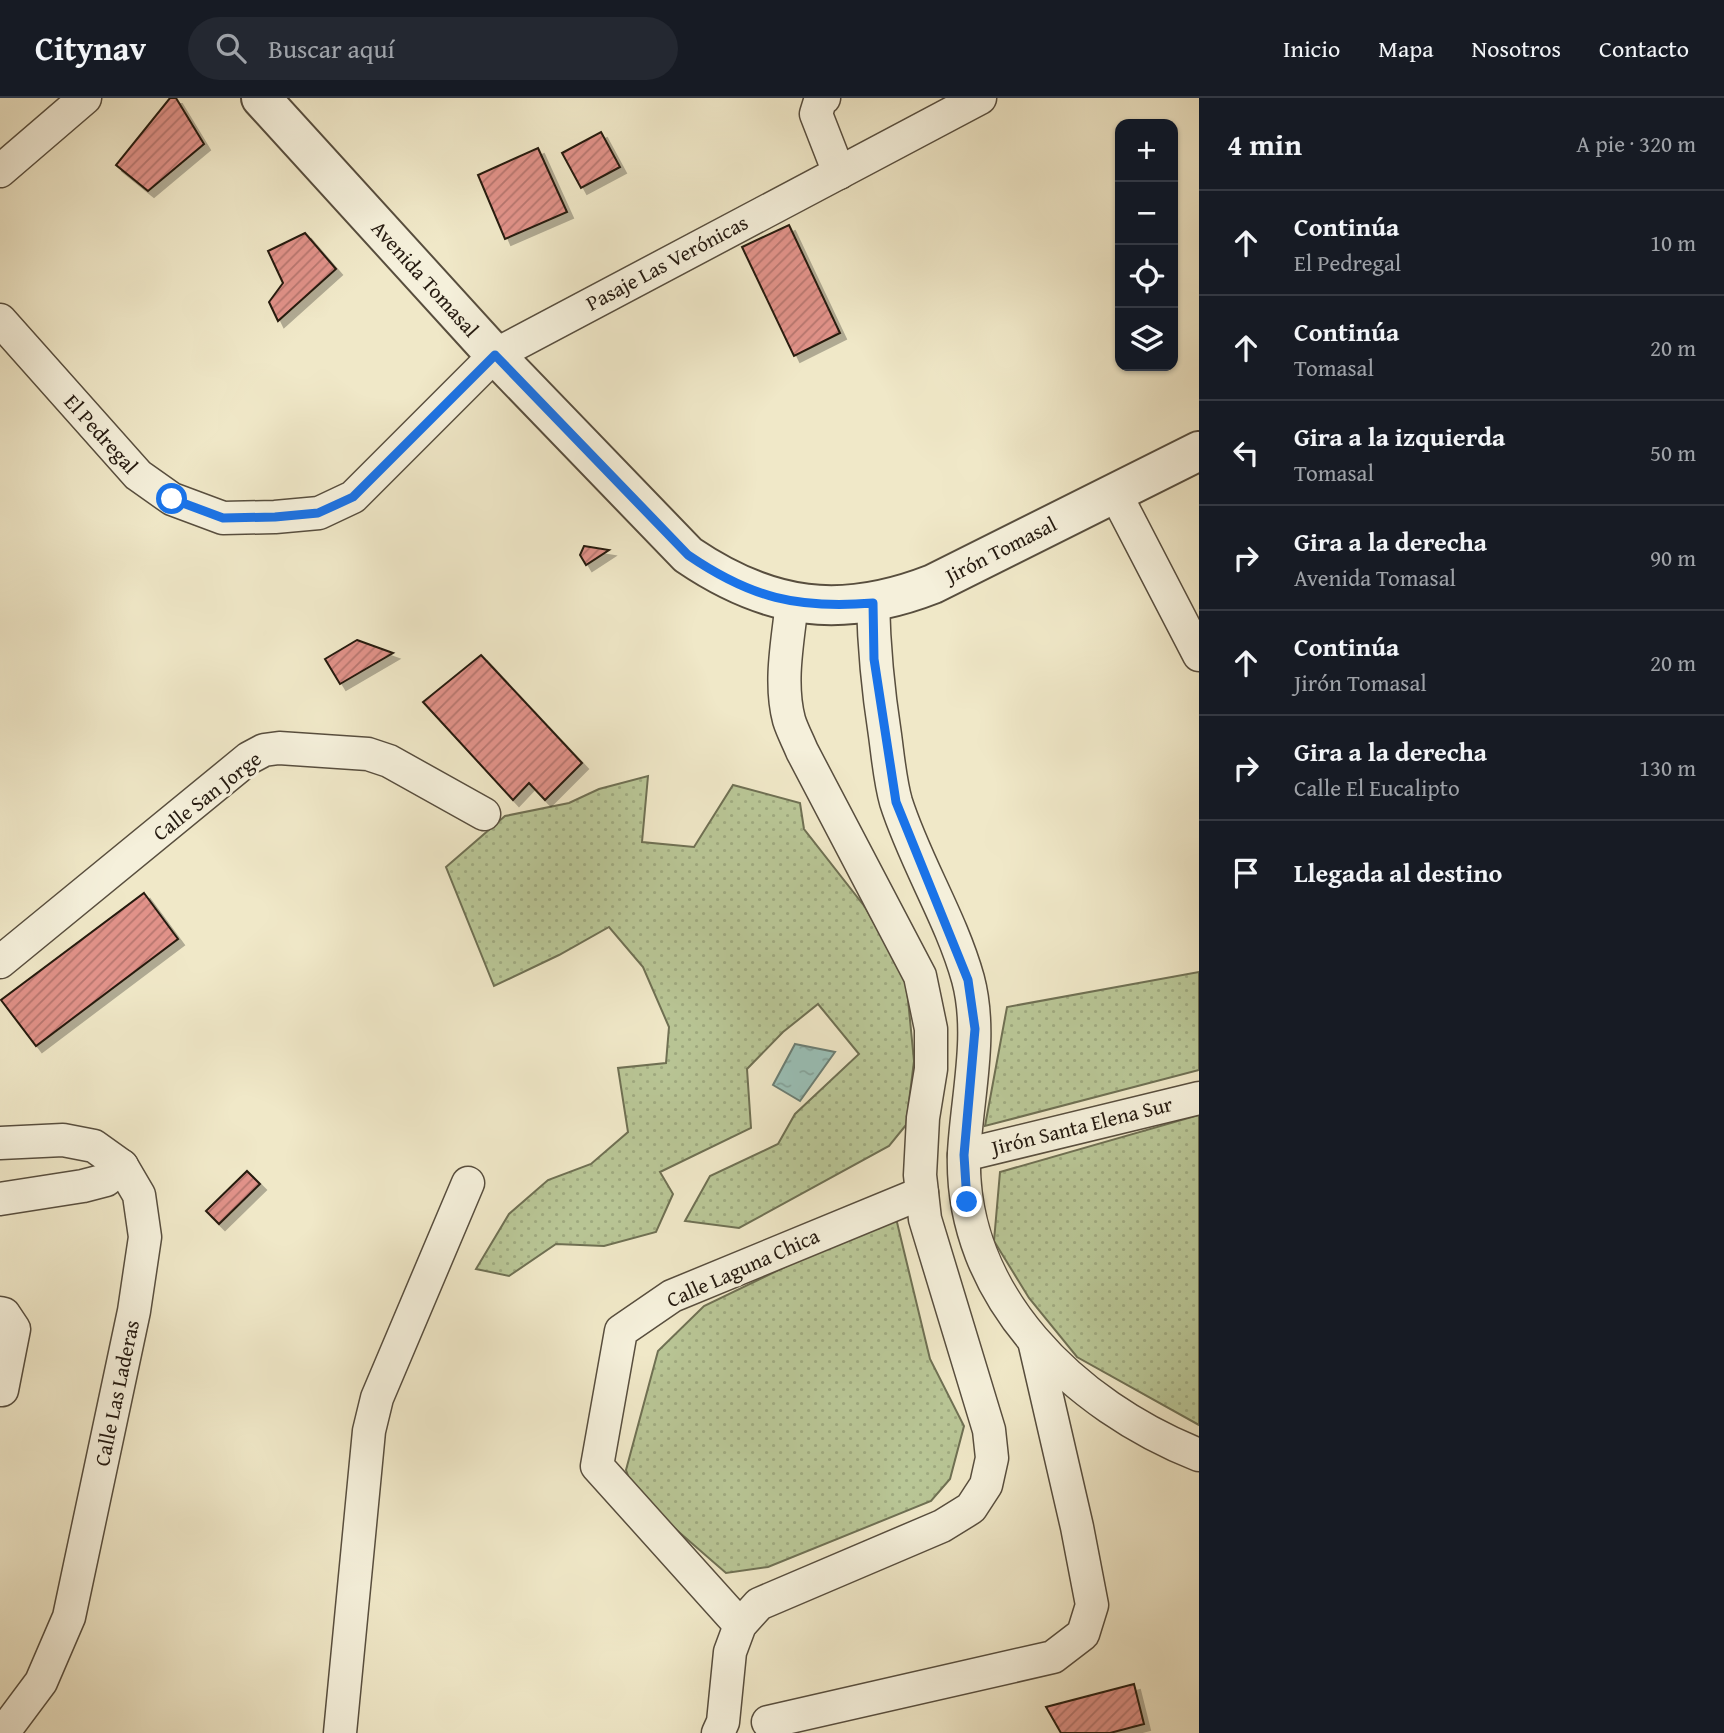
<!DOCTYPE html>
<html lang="es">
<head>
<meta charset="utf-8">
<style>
  :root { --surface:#171b24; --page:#242831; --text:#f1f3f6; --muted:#9ea1a6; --line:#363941 }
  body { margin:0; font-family:"Gentium Book Plus",serif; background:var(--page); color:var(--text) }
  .controls { position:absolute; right:21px; top:21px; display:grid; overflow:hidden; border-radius:14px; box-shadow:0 2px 5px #0004 }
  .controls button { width:63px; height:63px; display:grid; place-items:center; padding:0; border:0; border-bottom:2px solid var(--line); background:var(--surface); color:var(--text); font:35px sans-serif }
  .stop { position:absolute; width:21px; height:21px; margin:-16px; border:5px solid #1a73e8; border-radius:50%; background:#fff }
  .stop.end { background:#1a73e8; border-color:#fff; box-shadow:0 2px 7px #0008 }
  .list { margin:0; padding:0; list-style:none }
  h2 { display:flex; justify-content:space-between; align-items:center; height:91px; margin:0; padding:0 28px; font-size:30px }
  h2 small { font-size:23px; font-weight:400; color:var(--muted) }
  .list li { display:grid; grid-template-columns:46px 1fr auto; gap:21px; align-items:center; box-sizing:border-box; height:105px; padding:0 28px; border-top:2px solid var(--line) }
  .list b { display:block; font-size:26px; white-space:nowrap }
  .list p { margin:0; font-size:23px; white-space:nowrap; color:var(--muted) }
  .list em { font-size:23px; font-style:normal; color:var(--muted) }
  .icon { flex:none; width:38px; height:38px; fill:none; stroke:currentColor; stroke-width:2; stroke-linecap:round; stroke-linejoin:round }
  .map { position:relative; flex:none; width:1199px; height:1635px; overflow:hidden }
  header { display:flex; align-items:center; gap:42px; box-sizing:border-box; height:98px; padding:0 35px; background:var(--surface); border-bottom:2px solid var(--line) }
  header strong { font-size:33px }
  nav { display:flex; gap:38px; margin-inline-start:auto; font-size:24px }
  .search { width:490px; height:63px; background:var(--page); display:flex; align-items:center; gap:18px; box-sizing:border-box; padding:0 24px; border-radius:38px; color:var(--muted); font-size:26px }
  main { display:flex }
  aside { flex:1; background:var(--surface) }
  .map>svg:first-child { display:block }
</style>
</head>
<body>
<header>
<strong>Citynav</strong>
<div class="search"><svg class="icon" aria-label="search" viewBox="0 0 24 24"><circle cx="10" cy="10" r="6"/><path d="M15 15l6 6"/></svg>Buscar aquí</div>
<nav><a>Inicio</a><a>Mapa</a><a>Nosotros</a><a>Contacto</a></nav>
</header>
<main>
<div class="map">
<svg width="1199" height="1635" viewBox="0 0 1199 1635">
  <defs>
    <pattern id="park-dots" width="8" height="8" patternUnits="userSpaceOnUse" patternTransform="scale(1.75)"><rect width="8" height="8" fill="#b9c696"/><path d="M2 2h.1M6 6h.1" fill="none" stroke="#9faa80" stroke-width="1.8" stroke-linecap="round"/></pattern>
    <pattern id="water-ripples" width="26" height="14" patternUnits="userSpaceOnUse" patternTransform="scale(1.75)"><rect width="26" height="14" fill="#9ac0b7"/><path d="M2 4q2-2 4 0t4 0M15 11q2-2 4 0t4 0" fill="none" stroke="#85a49c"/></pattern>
    <pattern id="building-hatch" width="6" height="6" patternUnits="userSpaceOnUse" patternTransform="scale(1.75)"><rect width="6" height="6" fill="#e19289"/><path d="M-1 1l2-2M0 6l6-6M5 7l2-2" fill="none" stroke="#b6766f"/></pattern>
    <filter id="shadow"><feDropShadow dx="6" dy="6" stdDeviation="0" flood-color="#0004"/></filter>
  </defs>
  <rect width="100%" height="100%" fill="#f0e8c8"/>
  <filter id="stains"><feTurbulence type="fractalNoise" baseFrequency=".00286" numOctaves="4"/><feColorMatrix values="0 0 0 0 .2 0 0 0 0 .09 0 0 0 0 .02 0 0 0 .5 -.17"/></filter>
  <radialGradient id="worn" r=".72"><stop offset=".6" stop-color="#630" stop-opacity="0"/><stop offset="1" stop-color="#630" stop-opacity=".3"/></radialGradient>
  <g fill="url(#park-dots)" stroke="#6f7053" stroke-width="2">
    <path d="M648 678 642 744 694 749 733 687 800 705 804 731 865 809 906 881 914 963 906 1027 889 1048 739 1130 685 1123 710 1078 778 1046 795 1016 859 956 818 906 783 934 747 971 751 1030 660 1074 673 1096 656 1134 604 1148 556 1146 509 1178 476 1171 509 1116 548 1082 591 1066 628 1034 618 970 666 965 669 929 643 869 609 829 559 857 494 888 446 769 505 718 569 705 599 691Z"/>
    <path d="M1199 874V972L985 1028 1007 909Z"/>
    <path d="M1199 1017V1327L1077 1259 1029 1200 994 1143 1000 1074Z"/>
    <path d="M895 1116 930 1261 964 1328 950 1381 931 1403 768 1469 726 1475 634 1395 626 1372 658 1253 704 1208Z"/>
  </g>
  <path fill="url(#water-ripples)" stroke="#6b7e74" stroke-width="2" d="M795 946 835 954 800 1003 773 987Z"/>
  <g fill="url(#building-hatch)" stroke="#251a10" stroke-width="2" filter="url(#shadow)">
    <path d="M170 0H176L204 46 148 93 116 67Z"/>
    <path d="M601 34 620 69 581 90 562 55Z"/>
    <path d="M538 50 567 114 505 141 478 77Z"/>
    <path d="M789 127 840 235 794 258 742 149Z"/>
    <path d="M305 135 336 171 278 223 269 204 283 185 268 153Z"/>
    <path d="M584 448 609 452 586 467 580 457Z"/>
    <path d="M357 542 393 555 340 586 325 561Z"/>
    <path d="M481 557 582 665 545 702 529 685 513 702 423 604Z"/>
    <path d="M144 795 178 841 36 948 1 902Z"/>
    <path d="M247 1073 260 1086 219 1126 206 1113Z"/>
    <path d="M1134 1586 1144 1626 1110 1635H1061L1046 1609Z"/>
  </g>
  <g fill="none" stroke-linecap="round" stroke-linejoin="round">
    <defs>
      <g id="minor">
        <path d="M824 0 820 3 816 16 839 75"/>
        <path d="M0 73 85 0"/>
        <path d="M0 222 138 377 172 401 223 420 275 419 319 415 353 399 495 257 980 0"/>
        <path d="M1115 395 1199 557"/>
        <path d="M873 505C874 550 878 592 885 637 888 659 890 683 896 704 915 764 951 820 968 881 983 937 967 998 964 1055 959 1198 1075 1308 1199 1357"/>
        <path d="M0 864 249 660 264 652 279 650 368 656 389 663 484 716"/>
        <path d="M0 1045 63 1042 94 1048 122 1068 139 1097 145 1139 134 1213 69 1519 41 1584 3 1635"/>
        <path d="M964 1057 1199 1000"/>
        <path d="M0 1101 83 1088 106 1082 122 1068"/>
        <path d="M0 1215 4 1216 14 1231 2 1292"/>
        <path d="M740 1527 597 1368 621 1233 672 1198 922 1095"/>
        <path d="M768 1624 1053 1559 1083 1536 1092 1507 1077 1429 1035 1247"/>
        <path d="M340 1635 369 1333 377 1300 468 1085"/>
        <path d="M718 1635 723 1624 730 1554 740 1527 759 1506 942 1428 971 1410 986 1387 992 1360 989 1332 925 1121 920 1077 923 1020 931 971V931L920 878 802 653C798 643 792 632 789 622 779 584 788 542 792 504"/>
      </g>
      <path id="tertiary" d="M261 0 495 257 688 457C769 512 841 522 933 486L1199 353"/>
    </defs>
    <use href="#minor" stroke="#584e3e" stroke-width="35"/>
    <use href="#tertiary" stroke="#584e3e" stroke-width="42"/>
    <use href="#minor" stroke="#f5f0db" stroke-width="32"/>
    <use href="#tertiary" stroke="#f5f0db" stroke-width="38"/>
  </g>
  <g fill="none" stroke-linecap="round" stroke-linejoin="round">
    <path stroke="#1a73e8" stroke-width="9" d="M172 401 223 420 275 419 318 415 353 399 495 257 688 457C751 500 797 511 873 505L874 561 896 704 968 882 975 931 964 1057 967 1104"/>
  </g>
  <g text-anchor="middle" stroke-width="6" stroke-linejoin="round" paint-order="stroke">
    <g font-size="21" fill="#251a10" stroke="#f5f0db">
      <text transform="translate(667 165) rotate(-28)" y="7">Pasaje Las Verónicas</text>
      <text transform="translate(425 181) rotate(48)" y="7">Avenida Tomasal</text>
      <text transform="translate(101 336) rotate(48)" y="7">El Pedregal</text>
      <text transform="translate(1001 452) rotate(-27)" y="7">Jirón Tomasal</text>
      <text transform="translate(207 698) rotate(-38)" y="7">Calle San Jorge</text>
      <text transform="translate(1082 1028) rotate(-14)" y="7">Jirón Santa Elena Sur</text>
      <text transform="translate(743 1170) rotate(-24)" y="7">Calle Laguna Chica</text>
      <text transform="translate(117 1295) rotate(-78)" y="7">Calle Las Laderas</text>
    </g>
  </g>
  <rect width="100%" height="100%" filter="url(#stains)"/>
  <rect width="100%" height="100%" fill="url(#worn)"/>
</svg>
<div class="controls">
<button>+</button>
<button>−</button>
<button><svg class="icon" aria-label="locate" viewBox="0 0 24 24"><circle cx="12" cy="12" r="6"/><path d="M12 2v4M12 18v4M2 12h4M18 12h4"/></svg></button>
<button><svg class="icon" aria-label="layers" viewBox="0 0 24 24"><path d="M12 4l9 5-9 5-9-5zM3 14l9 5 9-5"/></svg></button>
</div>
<div class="stop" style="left:172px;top:401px"></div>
<div class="stop end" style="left:967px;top:1104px"></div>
</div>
<aside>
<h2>4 min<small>A pie · 320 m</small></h2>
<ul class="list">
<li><svg class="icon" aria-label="ahead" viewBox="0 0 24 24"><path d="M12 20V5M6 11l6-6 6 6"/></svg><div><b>Continúa</b><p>El Pedregal</p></div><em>10 m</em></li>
<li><svg class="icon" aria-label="ahead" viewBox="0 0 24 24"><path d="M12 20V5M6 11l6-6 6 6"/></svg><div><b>Continúa</b><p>Tomasal</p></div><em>20 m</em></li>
<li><svg class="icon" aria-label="left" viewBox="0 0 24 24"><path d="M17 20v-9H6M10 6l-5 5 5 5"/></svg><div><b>Gira a la izquierda</b><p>Tomasal</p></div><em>50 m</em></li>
<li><svg class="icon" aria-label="right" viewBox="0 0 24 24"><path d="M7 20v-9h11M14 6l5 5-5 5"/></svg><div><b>Gira a la derecha</b><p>Avenida Tomasal</p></div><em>90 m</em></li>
<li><svg class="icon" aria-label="ahead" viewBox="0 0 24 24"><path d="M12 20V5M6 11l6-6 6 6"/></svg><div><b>Continúa</b><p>Jirón Tomasal</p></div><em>20 m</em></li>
<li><svg class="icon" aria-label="right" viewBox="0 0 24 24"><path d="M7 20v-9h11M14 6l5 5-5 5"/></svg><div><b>Gira a la derecha</b><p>Calle El Eucalipto</p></div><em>130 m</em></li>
<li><svg class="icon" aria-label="arrive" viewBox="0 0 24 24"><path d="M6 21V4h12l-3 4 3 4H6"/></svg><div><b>Llegada al destino</b></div></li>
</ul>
</aside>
</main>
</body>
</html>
